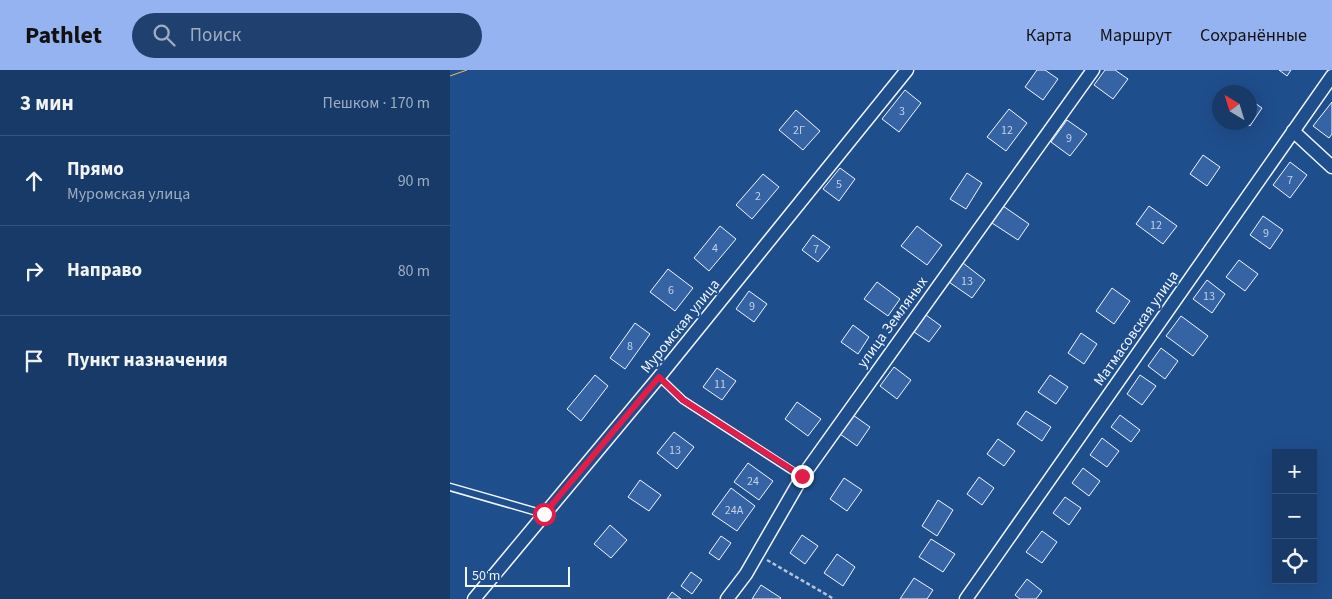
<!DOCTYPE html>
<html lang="ru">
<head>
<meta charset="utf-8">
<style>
  :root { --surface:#173a69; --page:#20416f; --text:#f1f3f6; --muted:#9eadc0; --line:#36547d; --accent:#95b2f1 }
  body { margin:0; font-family:"Source Sans 3",sans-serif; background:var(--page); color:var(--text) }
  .controls { position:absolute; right:15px; bottom:15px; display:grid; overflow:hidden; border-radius:0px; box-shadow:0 5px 20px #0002 }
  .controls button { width:45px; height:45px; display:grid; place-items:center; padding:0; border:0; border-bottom:1px solid var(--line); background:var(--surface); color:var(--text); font:25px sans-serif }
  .compass { position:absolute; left:762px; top:15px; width:45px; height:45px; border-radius:50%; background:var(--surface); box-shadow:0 5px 20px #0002; rotate:322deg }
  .scale { position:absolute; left:15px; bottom:12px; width:105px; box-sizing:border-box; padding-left:5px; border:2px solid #f2f6ff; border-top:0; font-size:14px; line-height:18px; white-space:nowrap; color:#f2f6ff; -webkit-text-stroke:4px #1f4e8c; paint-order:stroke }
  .stop { position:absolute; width:15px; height:15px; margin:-11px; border:4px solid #e11d48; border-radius:50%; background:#fff }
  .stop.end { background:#e11d48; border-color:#fff; box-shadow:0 1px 5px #0008 }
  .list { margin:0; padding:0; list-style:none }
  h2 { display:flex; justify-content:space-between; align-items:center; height:65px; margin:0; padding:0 20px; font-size:21px }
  h2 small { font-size:16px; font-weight:400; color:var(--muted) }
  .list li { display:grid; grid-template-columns:32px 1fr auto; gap:15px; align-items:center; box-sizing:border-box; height:90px; padding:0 20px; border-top:1px solid var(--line) }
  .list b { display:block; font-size:19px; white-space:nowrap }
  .list p { margin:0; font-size:16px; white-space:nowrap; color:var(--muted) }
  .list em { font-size:16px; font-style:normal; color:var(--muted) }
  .icon { flex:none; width:28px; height:28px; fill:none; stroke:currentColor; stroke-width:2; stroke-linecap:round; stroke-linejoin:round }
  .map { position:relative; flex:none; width:882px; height:529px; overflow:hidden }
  header { display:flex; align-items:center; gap:30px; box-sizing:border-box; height:70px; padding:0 25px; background:var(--accent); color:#111 }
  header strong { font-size:24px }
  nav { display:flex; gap:28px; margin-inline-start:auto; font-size:18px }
  .search { width:350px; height:45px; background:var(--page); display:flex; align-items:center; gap:12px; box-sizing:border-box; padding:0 18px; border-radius:28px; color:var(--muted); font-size:19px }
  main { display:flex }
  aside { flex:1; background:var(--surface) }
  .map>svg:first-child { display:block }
</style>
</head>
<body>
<header>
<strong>Pathlet</strong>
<div class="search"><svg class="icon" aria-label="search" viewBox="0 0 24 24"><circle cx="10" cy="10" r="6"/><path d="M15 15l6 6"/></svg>Поиск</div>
<nav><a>Карта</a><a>Маршрут</a><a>Сохранённые</a></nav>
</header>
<main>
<aside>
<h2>3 мин<small>Пешком · 170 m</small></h2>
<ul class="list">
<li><svg class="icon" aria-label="ahead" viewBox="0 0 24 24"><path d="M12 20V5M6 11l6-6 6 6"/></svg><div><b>Прямо</b><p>Муромская улица</p></div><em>90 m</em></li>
<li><svg class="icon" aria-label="right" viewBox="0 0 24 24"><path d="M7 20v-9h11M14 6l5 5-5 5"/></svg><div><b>Направо</b></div><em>80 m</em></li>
<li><svg class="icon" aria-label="arrive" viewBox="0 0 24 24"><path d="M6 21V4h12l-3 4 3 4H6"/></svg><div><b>Пункт назначения</b></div></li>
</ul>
</aside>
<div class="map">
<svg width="882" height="529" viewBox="0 0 882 529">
  <rect width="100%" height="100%" fill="#1f4e8c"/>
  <g fill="#3563a3" stroke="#f2f6ff">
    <path d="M587 0H595L608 9 593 30 575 17Z"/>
    <path d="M655 0H665L678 9 663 29 644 15Z"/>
    <path d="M829 0H841L837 6Z"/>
    <path d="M784 18 791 22H780Z"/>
    <path d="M455 20 471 33 449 62 432 49Z"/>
    <path d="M799 29 812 38 800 56 795 52H799Z"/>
    <path d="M882 32V64L879 68 863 56Z"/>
    <path d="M559 39 577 53 556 81 537 67Z"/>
    <path d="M346 40 370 61 353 80 329 60Z"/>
    <path d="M617 50 637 64 620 86 601 72Z"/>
    <path d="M753 85 770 97 757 116 740 104Z"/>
    <path d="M840 92 857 105 840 128 823 115Z"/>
    <path d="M390 98 405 109 389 131 373 119Z"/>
    <path d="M517 103 532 113 516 139 500 129Z"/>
    <path d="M313 104 329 117 302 149 286 135Z"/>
    <path d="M553 136 579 154 568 170 542 153Z"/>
    <path d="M699 136 727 156 713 174 686 154Z"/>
    <path d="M813 146 833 160 820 179 800 165Z"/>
    <path d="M270 156 286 169 259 201 244 188Z"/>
    <path d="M467 156 492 175 477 195 451 176Z"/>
    <path d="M363 165 380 177 368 192 352 180Z"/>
    <path d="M789 190 808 204 795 221 776 207Z"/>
    <path d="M513 193 535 210 522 228 499 212Z"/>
    <path d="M218 199 243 218 225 241 200 222Z"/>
    <path d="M757 210 775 224 762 243 743 229Z"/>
    <path d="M427 212 450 229 438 246 414 229Z"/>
    <path d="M662 218 680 231 664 254 646 241Z"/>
    <path d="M299 221 317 234 304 252 286 239Z"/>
    <path d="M476 245 491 256 479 272 464 262Z"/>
    <path d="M731 246 758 266 743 286 716 266Z"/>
    <path d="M185 253 200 264 175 299 160 288Z"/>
    <path d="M403 255 419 267 408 284 391 272Z"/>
    <path d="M631 263 647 274 634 294 618 283Z"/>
    <path d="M711 278 728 291 715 309 698 296Z"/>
    <path d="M444 297 461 310 447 329 430 316Z"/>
    <path d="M267 298 286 311 272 330 253 317Z"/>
    <path d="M145 305 158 316 131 351 117 339Z"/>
    <path d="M600 305 618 317 606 334 588 322Z"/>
    <path d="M690 305 706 316 692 335 677 324Z"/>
    <path d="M347 332 371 349 358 366 335 349Z"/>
    <path d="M576 341 601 357 592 371 567 354Z"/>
    <path d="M403 345 420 357 407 376 390 364Z"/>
    <path d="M670 345 690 360 681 372 661 357Z"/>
    <path d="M224 362 244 377 227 399 207 383Z"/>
    <path d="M652 368 669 381 657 397 640 385Z"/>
    <path d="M548 369 565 381 554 396 537 384Z"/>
    <path d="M298 393 323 411 309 430 284 412Z"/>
    <path d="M633 398 650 411 639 426 622 413Z"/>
    <path d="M529 407 544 418 532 435 517 424Z"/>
    <path d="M394 408 412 420 397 441 380 429Z"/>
    <path d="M190 410 211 425 199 441 178 427Z"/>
    <path d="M281 418 305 436 287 461 262 444Z"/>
    <path d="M615 427 631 438 619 455 603 443Z"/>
    <path d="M488 430 503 440 487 466 472 456Z"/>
    <path d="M160 455 177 470 161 488 144 474Z"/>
    <path d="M592 461 607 472 592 493 576 482Z"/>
    <path d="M352 465 368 476 355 494 340 483Z"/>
    <path d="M271 466 281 473 269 490 259 483Z"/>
    <path d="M481 469 505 484 493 502 469 487Z"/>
    <path d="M387 484 405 497 393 516 374 503Z"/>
    <path d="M241 502 252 510 242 524 231 516Z"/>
    <path d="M464 508 483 520 477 529H450Z"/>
    <path d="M577 509 592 521 586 529H570L565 525Z"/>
    <path d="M311 515 331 528 330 529H302Z"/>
    <path d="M222 522 231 529H217Z"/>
  </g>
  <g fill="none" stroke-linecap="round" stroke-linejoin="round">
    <defs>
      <g id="service">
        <path d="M209 307 233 330 352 407"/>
        <path d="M0 417 94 444"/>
      </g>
      <g id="minor">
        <path d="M843 61 882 97"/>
        <path d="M24 529 209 307 457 0"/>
        <path d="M277 529 296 504 352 407 643 0"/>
        <path d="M516 529 882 6"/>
      </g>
    </defs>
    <use href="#service" stroke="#f2f6ff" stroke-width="9"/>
    <use href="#minor" stroke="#f2f6ff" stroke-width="15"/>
    <path stroke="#b3c4dc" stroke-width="2.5" stroke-dasharray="4 2.5" stroke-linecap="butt" d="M317 490 384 529"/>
    <use href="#service" stroke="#1f4e8c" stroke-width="6"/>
    <use href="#minor" stroke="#1f4e8c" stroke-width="12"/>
    <path stroke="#ffb74d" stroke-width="1" stroke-dasharray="18 4 2.5 4" stroke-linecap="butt" d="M0 6 17 0"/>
  </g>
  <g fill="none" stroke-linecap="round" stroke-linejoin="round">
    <path stroke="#e11d48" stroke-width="6" d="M94 444 209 307 233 330 352 406"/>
  </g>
  <g text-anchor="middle" stroke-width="4" stroke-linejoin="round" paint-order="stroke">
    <g font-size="12" fill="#c3d1e8">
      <text x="452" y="45">3</text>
      <text x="349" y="64">2Г</text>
      <text x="557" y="64">12</text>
      <text x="619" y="72">9</text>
      <text x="840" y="114">7</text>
      <text x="389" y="118">5</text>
      <text x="308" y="130">2</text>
      <text x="706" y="159">12</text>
      <text x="816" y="167">9</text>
      <text x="265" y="182">4</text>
      <text x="366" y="183">7</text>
      <text x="517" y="215">13</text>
      <text x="221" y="224">6</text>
      <text x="759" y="230">13</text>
      <text x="302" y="240">9</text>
      <text x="180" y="280">8</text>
      <text x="270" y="318">11</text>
      <text x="225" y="384">13</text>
      <text x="303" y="415">24</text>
      <text x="284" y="444">24А</text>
    </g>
    <g font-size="15" fill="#f2f6ff" stroke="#1f4e8c">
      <text transform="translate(442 252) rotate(-54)" y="5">улица Земляных</text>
      <text transform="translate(230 256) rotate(-51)" y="5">Муромская улица</text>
      <text transform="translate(686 258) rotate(-55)" y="5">Матмасовская улица</text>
    </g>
  </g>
</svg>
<div class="controls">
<button>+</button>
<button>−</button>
<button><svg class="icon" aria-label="locate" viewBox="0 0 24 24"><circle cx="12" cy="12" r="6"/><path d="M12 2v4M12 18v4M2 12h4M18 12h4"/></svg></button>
</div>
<svg class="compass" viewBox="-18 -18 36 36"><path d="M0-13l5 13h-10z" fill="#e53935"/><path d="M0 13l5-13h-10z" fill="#9eadc0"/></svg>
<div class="scale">50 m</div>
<div class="stop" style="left:94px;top:444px"></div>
<div class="stop end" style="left:352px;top:406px"></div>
</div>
</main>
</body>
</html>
